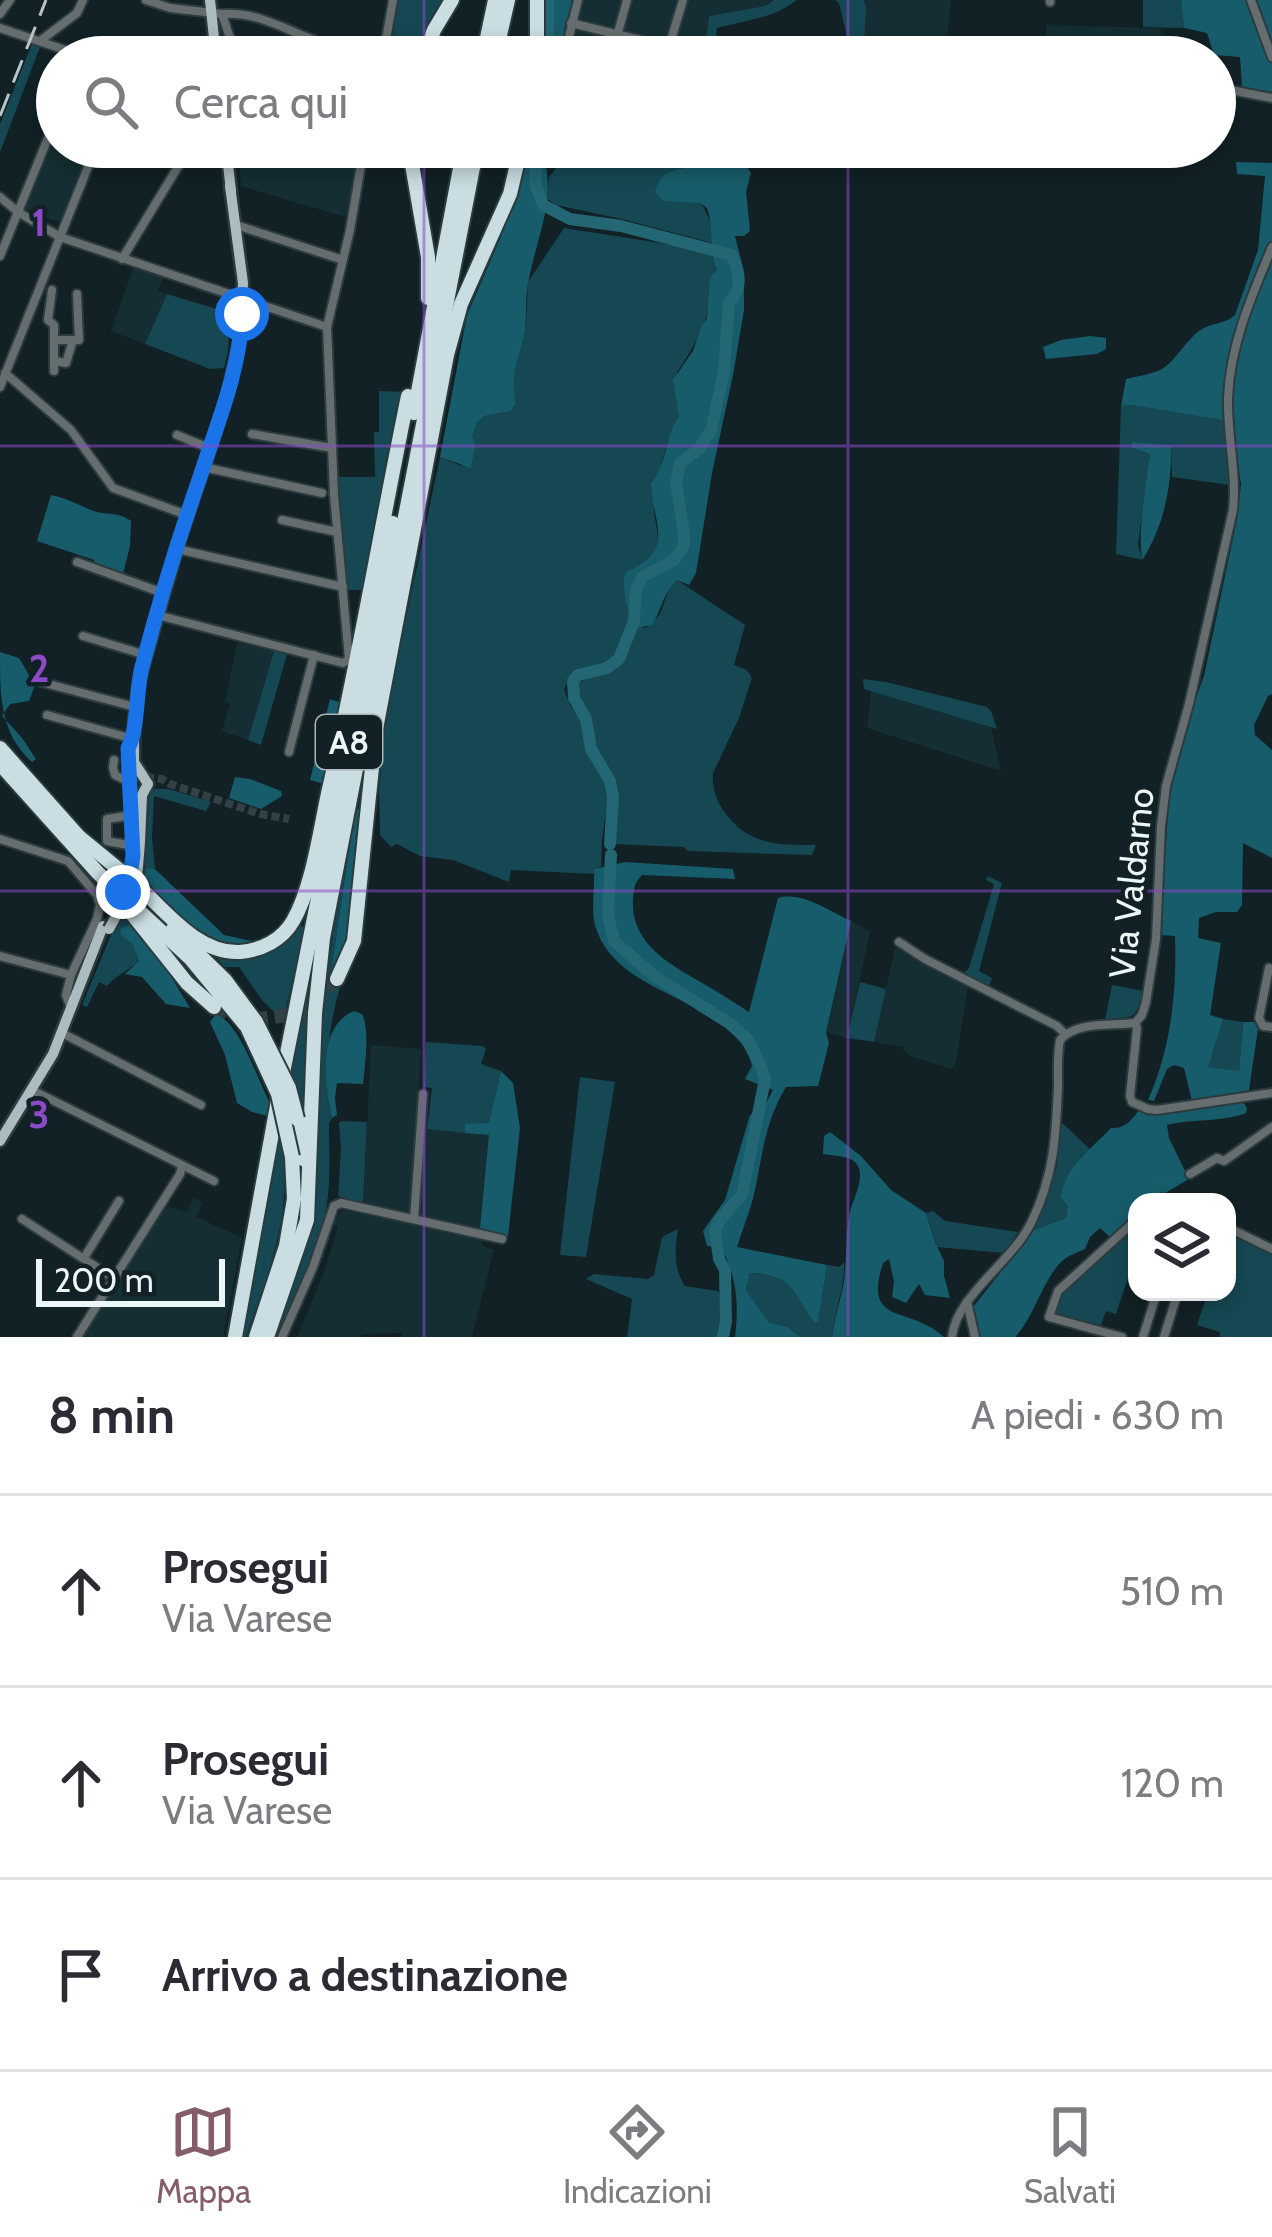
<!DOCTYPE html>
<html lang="it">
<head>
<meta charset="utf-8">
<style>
  :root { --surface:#fff; --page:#f7f7f7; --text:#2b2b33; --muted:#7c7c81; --line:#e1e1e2; --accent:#855d6a }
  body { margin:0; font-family:Cabin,sans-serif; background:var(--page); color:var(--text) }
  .controls { position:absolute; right:36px; bottom:36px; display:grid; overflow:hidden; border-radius:24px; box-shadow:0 6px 18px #0003 }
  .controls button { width:108px; height:108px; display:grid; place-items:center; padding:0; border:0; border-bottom:3px solid var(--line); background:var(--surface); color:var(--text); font:60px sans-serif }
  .scale { position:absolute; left:36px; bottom:30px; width:189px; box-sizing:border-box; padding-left:12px; border:6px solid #ecf6f9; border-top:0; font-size:33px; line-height:42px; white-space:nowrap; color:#ecf6f9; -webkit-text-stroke:9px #112125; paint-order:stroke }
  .stop { position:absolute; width:36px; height:36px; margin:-27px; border:9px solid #1a73e8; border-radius:50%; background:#fff }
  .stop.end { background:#1a73e8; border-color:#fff; box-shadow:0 3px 12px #0008 }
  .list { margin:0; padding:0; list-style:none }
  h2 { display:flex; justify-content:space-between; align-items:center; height:156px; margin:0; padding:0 48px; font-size:51px }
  h2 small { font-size:39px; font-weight:400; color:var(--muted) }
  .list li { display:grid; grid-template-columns:78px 1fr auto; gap:36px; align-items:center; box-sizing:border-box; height:192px; padding:0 48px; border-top:3px solid var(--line) }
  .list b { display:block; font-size:45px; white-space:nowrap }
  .list p { margin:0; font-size:39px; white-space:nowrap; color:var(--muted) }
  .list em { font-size:39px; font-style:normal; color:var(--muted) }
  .icon { flex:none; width:66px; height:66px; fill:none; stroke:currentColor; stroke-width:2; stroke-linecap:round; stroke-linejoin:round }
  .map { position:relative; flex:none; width:1272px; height:1337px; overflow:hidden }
  .search { position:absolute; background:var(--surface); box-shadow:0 6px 18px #0003; left:36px; right:36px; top:36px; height:132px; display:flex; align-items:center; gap:30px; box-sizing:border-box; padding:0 42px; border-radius:66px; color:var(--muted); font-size:45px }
  .sheet { height:732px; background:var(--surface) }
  nav { display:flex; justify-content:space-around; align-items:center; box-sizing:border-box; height:168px; border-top:3px solid var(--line); background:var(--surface); font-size:33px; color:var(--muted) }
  nav a { display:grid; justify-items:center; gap:6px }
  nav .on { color:var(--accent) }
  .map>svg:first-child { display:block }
</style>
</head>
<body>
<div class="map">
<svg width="1272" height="1337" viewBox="0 0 1272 1337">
  <rect width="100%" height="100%" fill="#112125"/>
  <g fill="#142e33">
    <path d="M584 0H774L765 6 709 16 703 57H570Z"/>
    <path d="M863 0H951L946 54 863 43 866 6Z"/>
    <path d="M1046 25 1161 28 1162 57H1046Z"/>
    <path d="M57 129V147H90L60 222 41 216 43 212 37 209 35 213 24 208Z"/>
    <path d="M238 147H362L360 171 345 217 241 186Z"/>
    <path d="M134 266 165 276 158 290 167 294 145 344 111 331Z"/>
    <path d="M237 643 274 651 248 740 222 731 230 704 225 702Z"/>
    <path d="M871 690 991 727 1001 771 867 728Z"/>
    <path d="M851 921 870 932 847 1038 826 1032Z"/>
    <path d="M895 948 968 986 956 1062 951 1069 910 1056 903 1050 904 1047 874 1042Z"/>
    <path d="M371 1045 421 1049 416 1128 490 1135 480 1228 483 1246 494 1250 472 1337H401L402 1333 363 1334 359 1337H297L323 1275 338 1227 333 1224 342 1210 363 1214Z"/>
    <path d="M193 1198 202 1202 197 1217 242 1238 223 1337H82L166 1206 187 1212Z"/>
  </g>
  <g fill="#154853">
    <path d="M397 0H443L433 14 418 57H388L393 39Z"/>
    <path d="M774 0H797C772 19 746 20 717 28L714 56 704 53 709 16 765 6Z"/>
    <path d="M835 0H863L866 6 864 46 850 49 839 3Z"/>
    <path d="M1143 0H1181L1184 28 1143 27Z"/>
    <path d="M32 44 40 47 0 152V124Z"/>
    <path d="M550 147H689L696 158V162L688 167C691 177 694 187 698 197 706 215 714 219 712 243L626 220 556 205 547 199 549 177 557 167Z"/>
    <path d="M564 228 711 251 717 271C708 289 711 291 708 309 706 325 687 359 677 372L679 416C667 433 654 489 654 510 655 528 664 541 651 557 645 565 635 568 626 572 628 587 632 604 631 619 630 638 613 665 594 670 580 673 571 674 564 689L570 705 581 718 591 760 609 791 602 839 601 867 594 869V874L511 870 509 882 453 860 420 856 397 844 391 847 380 835 379 788 385 719 440 457 462 466 477 421 485 416 511 411 516 404 511 385 526 324 528 282Z"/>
    <path d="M167 294 230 313 228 351 224 368 210 369 145 344Z"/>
    <path d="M379 391 405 392 364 590H348L339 520 337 477H375L374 432H379Z"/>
    <path d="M1132 405 1224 419 1230 485 1172 477 1171 446 1132 448 1150 454 1138 545 1143 560 1116 554 1121 406Z"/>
    <path d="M677 580 745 625 734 665 747 670 752 678 739 718 713 773C712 787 715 798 723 810 747 845 776 845 816 845L812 855 688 851 684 847 612 844C613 829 620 798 617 785 610 760 588 758 593 722L581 704 576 687C589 671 596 679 611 670 625 661 630 641 635 626L646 628 660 614 670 586Z"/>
    <path d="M274 651 287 654 261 745 248 740Z"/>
    <path d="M863 679 886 682 987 707 991 711 997 729 864 689Z"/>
    <path d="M155 789H169L211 802 206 811 154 796 152 838 155 869 146 868 144 804 148 794Z"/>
    <path d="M344 852 348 856 331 971 341 984C328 1027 323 1074 332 1118L329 1123C329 1152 331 1182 326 1210 317 1254 297 1296 279 1337H274L303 1258 311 1220 320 1032Z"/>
    <path d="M988 876 1002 883 979 971 992 978 989 986 963 974 969 968 994 884 986 880Z"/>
    <path d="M323 888 306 1066 304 1116H301L287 1068Z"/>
    <path d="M125 911C136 927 133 944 139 961 128 971 116 975 107 986L99 982 87 1007 82 1005 116 923Z"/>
    <path d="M298 925 305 927 283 1021 262 1000 239 967H224L213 953C260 958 264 958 298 925Z"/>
    <path d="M860 982 886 989 874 1042 847 1038Z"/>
    <path d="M1112 985 1144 991C1133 1025 1134 1014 1105 1020Z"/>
    <path d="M1223 1019 1243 1022 1239 1072 1207 1067Z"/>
    <path d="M426 1042 483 1046 486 1049 481 1064 501 1071 489 1124H465V1133L427 1129 432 1088 424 1087Z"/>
    <path d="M580 1077 615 1082 586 1257 560 1255Z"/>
    <path d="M277 1121C298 1201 272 1263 246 1337H239Z"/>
    <path d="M342 1121 367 1122 363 1203 338 1196 341 1150 339 1123Z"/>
    <path d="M1060 1121 1090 1149 1081 1157 1066 1218 1034 1230 1057 1166Z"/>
    <path d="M933 1211 945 1221 1018 1232 1004 1253 937 1247 926 1213Z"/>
    <path d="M1137 1222V1250L1116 1314 1106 1311 1100 1328 1054 1315 1060 1293Z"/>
    <path d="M678 1229C675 1251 673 1268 685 1286L718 1291 722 1300 720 1337H627L632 1299 586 1279 594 1274 648 1279 654 1275 662 1237Z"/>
    <path d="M1229 1232 1272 1252V1337H1220V1332L1197 1325 1208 1292H1227V1238Z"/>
    <path d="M844 1262C845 1289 834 1311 832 1337H800L788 1327 769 1324 746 1290 750 1273C803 1277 787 1292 818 1322L827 1265 839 1267Z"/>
  </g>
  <g fill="#175c6a">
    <path d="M544 0H572L558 57H541Z"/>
    <path d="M1181 0H1272V92L1242 87 1240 57 1214 55 1207 33 1184 28Z"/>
    <path d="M527 147H540C560 194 536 237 528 284 525 300 527 315 525 331 519 359 509 375 516 404L511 411 485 416 477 422 472 437 475 445 471 468 440 457 467 315 500 239Z"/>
    <path d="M689 147H734L751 173 746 192 750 231 744 236H735L744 272V310L733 375 712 473 696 573 689 585 677 580C664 591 661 611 652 625L637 628C628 618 620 585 626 572 677 549 653 527 651 483 668 463 664 437 679 416L673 380 693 351 701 327 707 318 710 278 717 270C708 251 715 229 707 208L700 203 663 201 655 192C663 165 677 175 696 162Z"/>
    <path d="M1236 162 1272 163V694L1268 696 1254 725 1255 735 1272 750V858L1243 843 1242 905 1237 912H1216L1199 918 1198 938 1221 943 1210 1015 1223 1019 1208 1067 1239 1071 1243 1022H1254L1258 1029 1249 1090 1192 1101 1184 1068 1174 1065 1167 1069 1154 1101 1148 1100C1171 1048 1177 992 1175 936L1160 935 1169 798 1185 728 1204 676 1237 519 1241 484 1234 439 1235 422 1132 405 1121 406 1126 379C1138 376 1155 374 1165 367 1174 361 1188 339 1199 331 1211 322 1224 325 1235 315L1258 250 1265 176 1237 174Z"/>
    <path d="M1090 336 1106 338V349L1097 354 1046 359 1043 347 1061 340Z"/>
    <path d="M1132 442 1171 446C1172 486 1164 525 1143 559 1136 541 1147 477 1150 454L1132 448Z"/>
    <path d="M51 495C66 498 77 504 91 510 105 516 118 511 131 521L130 546 123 574 95 565 94 560 37 541Z"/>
    <path d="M0 652 19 658 35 685 29 701 10 704 2 716 22 738 36 759 32 762C0 733 0 697 0 652Z"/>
    <path d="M330 699 342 703 324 784 310 780Z"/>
    <path d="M235 777 250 779 281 791 282 796 261 809 229 798Z"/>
    <path d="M351 809H360L362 823 351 938 335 977 331 971 348 857 344 852Z"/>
    <path d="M625 862 733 869 735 879 642 875C634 883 634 888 633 900 630 946 675 967 709 987 723 995 736 1004 749 1012L778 898C802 891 829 911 851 921L826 1032 829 1043 818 1086 786 1087C765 1122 763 1152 755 1190 751 1209 743 1228 737 1247L827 1265 818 1322H814C791 1291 795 1275 750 1273L746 1290 769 1323 788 1327 800 1337H735C739 1304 737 1277 721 1247L707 1246 703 1231 725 1200 750 1115 765 1105 773 1090 745 1079 752 1066C733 995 616 1000 595 925 591 912 595 885 594 869Z"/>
    <path d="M146 868 155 869 224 935 261 943C252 944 240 948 231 947 197 944 165 905 141 884Z"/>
    <path d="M133 923 158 955 190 1008 166 1004 142 977 125 974 139 961 133 944 121 935 120 929Z"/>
    <path d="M354 1011 362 1014C370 1030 365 1065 363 1084L337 1083 335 1098 337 1115 332 1118C325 1083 317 1026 354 1011Z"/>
    <path d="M216 1014C240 1023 257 1079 270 1103L267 1116 252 1112 237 1103 225 1055 210 1022Z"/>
    <path d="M501 1071 513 1083 520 1128 508 1236 480 1228 489 1135 465 1133V1124L489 1123Z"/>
    <path d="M1243 1102 1247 1108 1246 1113C1220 1123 1194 1118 1167 1125L1169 1138 1189 1179 1150 1202H1137V1214L1110 1237 1100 1228 1090 1237 1085 1249C1079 1252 1072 1254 1066 1258 1045 1272 1035 1317 1015 1337H978L973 1307 1034 1230 1066 1218 1068 1206 1061 1197C1065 1167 1091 1149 1111 1128 1126 1129 1131 1120 1140 1109L1159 1114Z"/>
    <path d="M830 1132 861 1156 891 1190 926 1213 935 1242 944 1261V1276L950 1298 925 1295 919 1284 906 1303 892 1297 894 1282 889 1259 883 1263C862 1327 910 1305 944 1337H832C834 1318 841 1300 844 1280 847 1258 845 1235 850 1212 852 1201 865 1180 858 1166 853 1155 833 1156 823 1154L824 1136Z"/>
  </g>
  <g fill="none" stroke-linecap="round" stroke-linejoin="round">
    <g stroke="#236674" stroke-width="12">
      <path d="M548 57V0"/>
      <path d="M537 147 535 183 543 205 570 219 621 226 732 255C740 273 743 288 729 303L724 372 711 431 698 450 680 463 676 483 684 533V546L674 560 642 577 636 590 634 621 619 659 607 668 578 675 573 681 574 698 586 719 591 749 610 781 613 796 610 844"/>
      <path d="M611 855 608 916 614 941 654 976 729 1023 747 1039 757 1057 765 1079 742 1195 719 1221 715 1231 719 1259 725 1270 726 1322 723 1337"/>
    </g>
    <path stroke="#324145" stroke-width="8" stroke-dasharray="8 4" stroke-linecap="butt" d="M146 777 162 779 170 784 260 814 289 819"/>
    <path stroke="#324145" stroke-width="14" stroke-dasharray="14 7" stroke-linecap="butt" d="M214 1007 252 1020 301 1013 337 979"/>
    <defs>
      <g id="minor">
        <path d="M146 0 170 8 222 14 230 38 231 57"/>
        <path d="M1251 0 1272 57"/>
        <path d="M1050 2V0"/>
        <path d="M0 14 10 0"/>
        <path d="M223 14C255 11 284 29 314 40"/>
        <path d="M571 23 669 47 683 0"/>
        <path d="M0 28 86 57"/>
        <path d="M617 36 627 0"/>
        <path d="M40 41 77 13 83 0"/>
        <path d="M941 56 949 57"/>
        <path d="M383 57 393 0"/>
        <path d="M564 57 578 0"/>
        <path d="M1215 87 1272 98"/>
        <path d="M283 147 290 150"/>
        <path d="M0 197 18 212 60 237 327 327"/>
        <path d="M236 225 343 260"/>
        <path d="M0 256 57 116"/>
        <path d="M122 259 190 147"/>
        <path d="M52 290 48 320 54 325V371"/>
        <path d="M54 340H79L77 294"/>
        <path d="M54 361 66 363 73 340"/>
        <path d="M5 373 71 430 113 488 187 515"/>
        <path d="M0 387 96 147"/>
        <path d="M252 434 332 448"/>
        <path d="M177 435 209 448"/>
        <path d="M203 467 322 493"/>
        <path d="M282 520 337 532"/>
        <path d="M177 549 343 587"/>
        <path d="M77 562 163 593"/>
        <path d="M157 615 343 663 349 659 334 495 327 327 350 230 364 147"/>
        <path d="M83 636 146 655"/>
        <path d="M37 681 135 707"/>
        <path d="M47 715 133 739"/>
        <path d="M289 752 314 655"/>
        <path d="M114 760 113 768 115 775 129 782"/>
        <path d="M133 815 107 819V841L133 846"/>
        <path d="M0 839 68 861 97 895 100 905 97 919 71 975"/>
        <path d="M899 942 925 959 1057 1026 1064 1033"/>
        <path d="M0 956 71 975 66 995 70 1006"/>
        <path d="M1269 968 1259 1018 1263 1026 1272 1027"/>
        <path d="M1135 1023 1142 1015 1146 1002 1156 939 1161 826 1166 786 1189 704 1233 510C1237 472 1227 436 1228 398 1230 345 1252 295 1272 247"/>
        <path d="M1135 1023 1137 1028 1130 1096 1132 1102 1148 1109 1157 1110 1272 1093"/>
        <path d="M62 1033 201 1105"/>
        <path d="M32 1090 214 1181"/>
        <path d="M1190 1174 1217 1158 1224 1161 1272 1127"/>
        <path d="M1155 1202 1162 1198 1174 1202"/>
        <path d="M22 1219 115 1279"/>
        <path d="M414 1219 423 1094"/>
        <path d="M1227 1227 1272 1249"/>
        <path d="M84 1258 119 1201"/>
        <path d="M967 1302 975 1337"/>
        <path d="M77 1337 180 1174 182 1166"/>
        <path d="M282 1337 313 1267 334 1206 341 1203 502 1239"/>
        <path d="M952 1337C956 1296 1012 1262 1031 1223 1054 1176 1056 1137 1058 1086 1058 1071 1057 1055 1060 1040 1077 1021 1110 1026 1135 1023"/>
        <path d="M1122 1337 1049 1317 1058 1291 1137 1219"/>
        <path d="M1143 1337 1157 1292"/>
        <path d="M1164 1337 1178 1292"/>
      </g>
      <g id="major">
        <path d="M210 0 216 57"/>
        <path d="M226 147 231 191"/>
        <path d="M128 759 133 842"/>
        <path d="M140 842 142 795 148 784 134 762V721L139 681 180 539 227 397 240 339 243 283 230 186"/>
        <path d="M0 1141 53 1054 103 926"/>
      </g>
      <g id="highway">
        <path d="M537 0V57"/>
        <path d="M424 57 434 30 452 0"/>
        <path d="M483 57 495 0"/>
        <path d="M495 57 508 0"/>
        <path d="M409 147 428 257V298"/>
        <path d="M414 413 464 147"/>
        <path d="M0 748 80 838"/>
        <path d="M0 764 98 873 190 958 247 1027"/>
        <path d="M73 832C94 849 115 866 136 884 165 910 197 954 240 952 262 950 282 940 293 921 313 886 320 829 329 789 359 659 381 527 408 396"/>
        <path d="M132 914 187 983 214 1007"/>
        <path d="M173 929 225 980 256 1022"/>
        <path d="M337 979 354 941 376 729 447 355 461 304 510 194 521 147"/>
        <path d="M282 1078 393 523"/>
        <path d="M297 1119 303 1159"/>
        <path d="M235 1337 278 1100"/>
        <path d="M256 1337 286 1246 294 1199 292 1157"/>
        <path d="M267 1337 307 1220 315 1013 323 938 477 147"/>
      </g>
    </defs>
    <use href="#minor" stroke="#2b3b3e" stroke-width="12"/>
    <use href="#major" stroke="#2b3b3e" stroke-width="15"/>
    <use href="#highway" stroke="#2b3b3e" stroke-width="18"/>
    <use href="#minor" stroke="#656d6f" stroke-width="8"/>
    <use href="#major" stroke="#acbdc1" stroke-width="10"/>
    <use href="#highway" stroke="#c9dde2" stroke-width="14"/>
    <path stroke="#b8c4c7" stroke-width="3" stroke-dasharray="24 12" stroke-linecap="butt" d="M0 116 46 0"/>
    <defs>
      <path id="major-bridge" d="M109 929 137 878 140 842"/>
      <g id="highway-bridge">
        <path d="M256 1022 289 1088 297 1119"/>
        <path d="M247 1027 278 1094 292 1157"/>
      </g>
    </defs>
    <use href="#major-bridge" stroke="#2b3b3e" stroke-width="15" stroke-linecap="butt"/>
    <use href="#highway-bridge" stroke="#2b3b3e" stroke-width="18" stroke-linecap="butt"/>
    <use href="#major-bridge" stroke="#acbdc1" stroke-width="10"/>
    <use href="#highway-bridge" stroke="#c9dde2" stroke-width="14"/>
  </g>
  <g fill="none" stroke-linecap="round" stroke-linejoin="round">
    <path stroke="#1a73e8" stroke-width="15" d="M123 892 130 874 133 856 128 748C138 732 136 690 142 667 159 602 179 537 201 474 218 421 240 370 242 314"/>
  </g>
  <path fill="none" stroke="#8c4ac8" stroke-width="3" stroke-opacity="0.55" d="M424 0V57M848 0V57M424 147V1337M848 147V1337M0 446H1272M0 891H1272"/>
  <g text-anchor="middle" stroke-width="9" stroke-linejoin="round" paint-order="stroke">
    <rect fill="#112125" stroke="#aab6b9" stroke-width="3" x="316" y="715" width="66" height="54" rx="9"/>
    <g font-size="33" font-weight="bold" fill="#ecf6f9">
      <text x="349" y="754">A8</text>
    </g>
    <g font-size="36" fill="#ecf6f9" stroke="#112125">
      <text transform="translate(1131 883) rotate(-84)" y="13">Via Valdarno</text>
    </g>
  </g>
  <g font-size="39" text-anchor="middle" font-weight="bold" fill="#8c4ac8" stroke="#112125" stroke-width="9" stroke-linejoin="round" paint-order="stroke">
    <text x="39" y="236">1</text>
    <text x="39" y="682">2</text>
    <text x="39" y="1128">3</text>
  </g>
</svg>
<div class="controls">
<button><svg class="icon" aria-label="layers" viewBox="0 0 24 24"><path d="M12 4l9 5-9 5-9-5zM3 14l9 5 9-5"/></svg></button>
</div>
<div class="scale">200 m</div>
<div class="stop" style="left:242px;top:314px"></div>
<div class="stop end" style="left:123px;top:892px"></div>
<div class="search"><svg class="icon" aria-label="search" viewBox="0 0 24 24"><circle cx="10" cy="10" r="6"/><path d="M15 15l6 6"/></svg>Cerca qui</div>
</div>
<section class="sheet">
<h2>8 min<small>A piedi · 630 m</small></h2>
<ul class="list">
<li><svg class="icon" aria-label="ahead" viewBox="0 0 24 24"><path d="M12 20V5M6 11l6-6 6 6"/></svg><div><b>Prosegui</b><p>Via Varese</p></div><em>510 m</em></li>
<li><svg class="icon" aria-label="ahead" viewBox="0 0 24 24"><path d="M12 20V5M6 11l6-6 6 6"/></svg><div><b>Prosegui</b><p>Via Varese</p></div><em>120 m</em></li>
<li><svg class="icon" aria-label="arrive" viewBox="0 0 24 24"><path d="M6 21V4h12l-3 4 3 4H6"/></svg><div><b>Arrivo a destinazione</b></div></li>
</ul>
</section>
<nav>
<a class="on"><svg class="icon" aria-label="map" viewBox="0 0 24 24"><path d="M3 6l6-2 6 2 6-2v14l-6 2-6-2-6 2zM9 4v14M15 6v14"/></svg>Mappa</a>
<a><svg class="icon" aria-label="directions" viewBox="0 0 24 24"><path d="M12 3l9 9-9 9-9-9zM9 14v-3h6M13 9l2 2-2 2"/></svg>Indicazioni</a>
<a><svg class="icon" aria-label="saved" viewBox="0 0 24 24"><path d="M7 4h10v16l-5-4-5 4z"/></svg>Salvati</a>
</nav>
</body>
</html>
